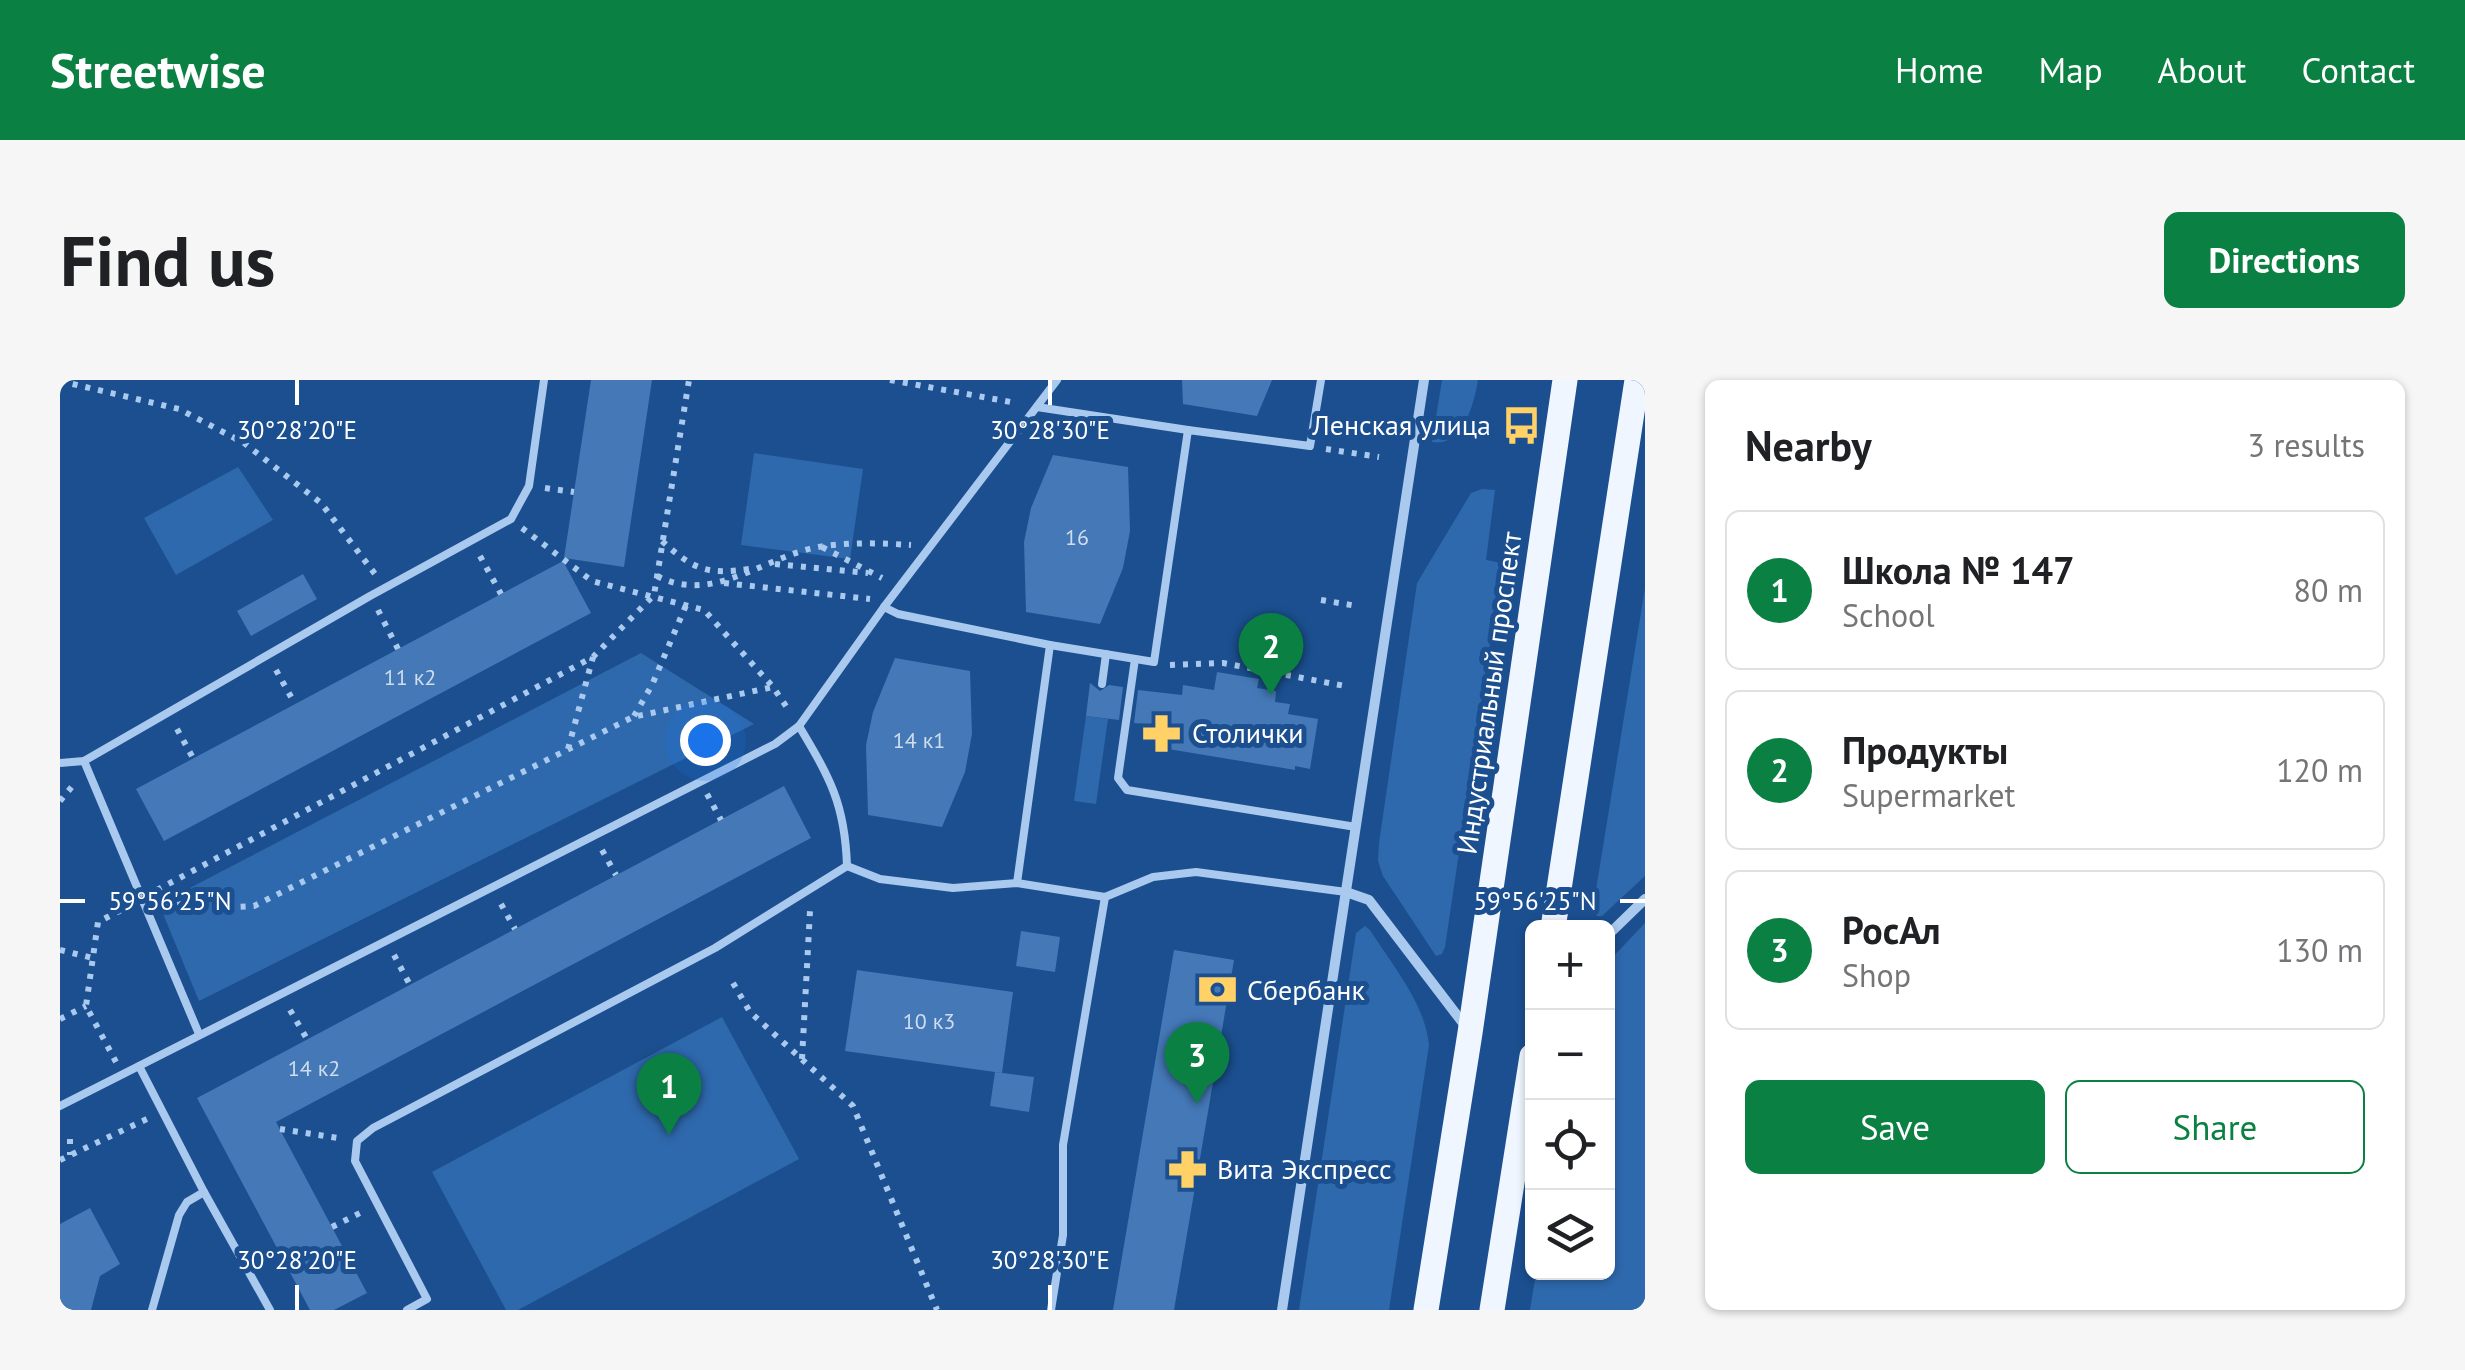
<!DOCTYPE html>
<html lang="en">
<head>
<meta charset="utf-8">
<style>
  :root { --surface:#fff; --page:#f6f6f6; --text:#202124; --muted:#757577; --line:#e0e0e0; --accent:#0b8043 }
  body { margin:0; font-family:"PT Sans",sans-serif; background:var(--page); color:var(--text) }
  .controls { position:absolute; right:30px; bottom:30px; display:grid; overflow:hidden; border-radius:15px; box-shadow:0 2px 8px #0004 }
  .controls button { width:90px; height:90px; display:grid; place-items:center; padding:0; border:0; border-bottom:2px solid var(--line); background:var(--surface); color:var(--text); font:50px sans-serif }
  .you { position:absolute; left:645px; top:360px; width:35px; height:35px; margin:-25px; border:8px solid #fff; border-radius:50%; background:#1a73e8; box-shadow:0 0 0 15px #1a73e833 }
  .badge { display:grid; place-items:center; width:65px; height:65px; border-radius:50%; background:var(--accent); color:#fff; font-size:32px; font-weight:700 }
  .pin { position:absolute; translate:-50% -82px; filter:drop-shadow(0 2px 5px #0008) }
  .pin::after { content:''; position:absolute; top:52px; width:35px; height:30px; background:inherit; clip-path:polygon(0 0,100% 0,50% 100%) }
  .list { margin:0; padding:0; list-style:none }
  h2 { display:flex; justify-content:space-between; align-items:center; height:130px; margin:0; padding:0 40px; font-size:42px }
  h2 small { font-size:32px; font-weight:400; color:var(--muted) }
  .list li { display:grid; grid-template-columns:65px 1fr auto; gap:30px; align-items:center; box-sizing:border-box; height:160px; margin:0 20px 20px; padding:0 20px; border:2px solid var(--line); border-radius:15px }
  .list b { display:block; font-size:38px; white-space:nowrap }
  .list p { margin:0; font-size:32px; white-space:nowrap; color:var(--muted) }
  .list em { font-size:32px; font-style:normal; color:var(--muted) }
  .actions { display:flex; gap:20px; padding:30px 40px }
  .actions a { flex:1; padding:22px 0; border:2px solid var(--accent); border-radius:15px; text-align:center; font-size:35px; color:var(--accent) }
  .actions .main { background:var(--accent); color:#fff }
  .icon { flex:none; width:55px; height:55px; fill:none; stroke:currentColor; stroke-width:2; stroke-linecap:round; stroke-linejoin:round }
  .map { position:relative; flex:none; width:1585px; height:930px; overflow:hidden; border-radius:15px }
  header { display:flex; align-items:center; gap:60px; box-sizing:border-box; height:140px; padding:0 50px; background:var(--accent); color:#fff }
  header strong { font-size:48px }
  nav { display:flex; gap:55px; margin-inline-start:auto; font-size:35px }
  .intro { display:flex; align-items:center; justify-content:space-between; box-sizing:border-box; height:240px; padding:0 60px }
  h1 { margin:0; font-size:70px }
  .button { padding:25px 45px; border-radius:15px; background:var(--accent); color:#fff; font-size:35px; font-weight:700 }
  main { display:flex; gap:60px; padding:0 60px }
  aside { flex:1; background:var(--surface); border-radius:15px; box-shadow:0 2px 8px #0004 }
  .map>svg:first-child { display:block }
</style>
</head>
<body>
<header>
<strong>Streetwise</strong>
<nav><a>Home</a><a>Map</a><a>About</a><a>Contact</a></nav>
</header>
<div class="intro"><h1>Find us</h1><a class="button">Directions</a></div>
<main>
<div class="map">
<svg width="1585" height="930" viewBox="0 0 1585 930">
  <rect width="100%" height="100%" fill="#1b4f8f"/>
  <g fill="#2e69ad">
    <path d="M1382 0H1418C1414 24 1403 67 1372 62Z"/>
    <path d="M694 73 803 89 790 179 681 165Z"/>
    <path d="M178 87 213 140 116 195 84 138Z"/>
    <path d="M1422 109 1435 110 1426 180 1442 183 1385 567 1382 574 1376 576 1323 496 1318 481 1319 463 1357 203 1411 113Z"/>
    <path d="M1585 208V496L1542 536H1537L1533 528Z"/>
    <path d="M581 273 694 344 139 621 99 524Z"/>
    <path d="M1026 336 1048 339 1036 424 1014 421Z"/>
    <path d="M1585 543V930H1470L1476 893 1548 892V582Z"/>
    <path d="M1305 546 1310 550C1332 585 1365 623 1369 665L1329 930H1239L1296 553Z"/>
    <path d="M662 637 739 779 458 930H446L372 792Z"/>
  </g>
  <g fill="#4478b7">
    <path d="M531 0H592L564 187 504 178Z"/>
    <path d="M1122 0H1212L1197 36 1123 24Z"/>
    <path d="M993 75 1068 87 1070 151 1063 188 1040 244 966 232 964 162 971 128Z"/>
    <path d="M503 181 531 233 104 461 76 409Z"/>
    <path d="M243 194 257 219 191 256 177 231Z"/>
    <path d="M835 278 910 291 912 354 905 392 882 447 808 435 806 365 813 332Z"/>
    <path d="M1157 292 1199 299 1197 308 1216 311 1215 322 1230 324 1228 334 1258 339 1250 389 1235 386V390L1096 367 1097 361 1082 359 1084 344 1074 343 1078 310 1122 315 1123 305 1154 310Z"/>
    <path d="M1030 303 1040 311 1049 305 1063 307 1059 340 1026 336Z"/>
    <path d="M724 406 751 458 216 742 307 913 274 930H250L137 718Z"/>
    <path d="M961 551 1000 557 995 592 956 586Z"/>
    <path d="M1114 570 1174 580 1114 930H1053Z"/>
    <path d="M797 590 953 612 942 693 785 671Z"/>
    <path d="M935 692 974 697 969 732 930 726Z"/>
    <path d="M30 828 60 884 40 896 31 930H0V844Z"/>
  </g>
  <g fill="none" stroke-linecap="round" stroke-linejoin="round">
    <g stroke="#a9c9ee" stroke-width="6" stroke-dasharray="5 8" stroke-linecap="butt">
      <path d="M830 0 956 23"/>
      <path d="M0 1 119 29 184 63 261 123 315 194"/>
      <path d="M1266 69 1319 77"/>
      <path d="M485 108 514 112"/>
      <path d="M462 148 532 201 644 230 713 307 730 332"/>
      <path d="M602 161C634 190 647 195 689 189"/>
      <path d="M762 167 822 198"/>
      <path d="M420 176 441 214"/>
      <path d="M715 184 808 193"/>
      <path d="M597 196C652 225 704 177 758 167 787 162 821 163 851 165"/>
      <path d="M664 203 810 219"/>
      <path d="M1261 220 1297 226"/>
      <path d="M318 230 338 269"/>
      <path d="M1110 285 1163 283 1285 306"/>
      <path d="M216 290 235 324"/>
      <path d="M574 336 592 305 627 223"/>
      <path d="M117 349 133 378"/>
      <path d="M508 369 533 277"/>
      <path d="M647 414 661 440"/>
      <path d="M0 421 15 403"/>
      <path d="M542 470 556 495"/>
      <path d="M97 510 533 277 594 215 629 0"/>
      <path d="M103 522 154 528 194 526 573 337 713 307"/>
      <path d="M441 524 455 549"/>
      <path d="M0 570 33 578"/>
      <path d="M334 575 350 605"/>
      <path d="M673 603 690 632 793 726 877 930"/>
      <path d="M230 630 247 659"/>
      <path d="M0 639 26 626"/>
      <path d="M742 679 750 531"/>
      <path d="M56 682 26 626 38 542 69 526"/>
      <path d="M220 749 278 758"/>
      <path d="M10 759V775"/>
      <path d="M0 780 89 738"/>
      <path d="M272 847 302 832"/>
    </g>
    <g stroke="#a9c9ee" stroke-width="8">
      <path d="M977 27 1128 50"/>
      <path d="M824 227 838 234 990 265 1094 282 1128 50 1250 66 1261 0"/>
      <path d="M1075 279 1058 398 1067 410 1296 447"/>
      <path d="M1042 304 1046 274"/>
      <path d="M739 346C770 398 785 424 787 486"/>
      <path d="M24 381 139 654"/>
      <path d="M0 383 24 381 310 216 451 139 469 106 484 0"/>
      <path d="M787 486 820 499 893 508 957 503 1045 517 1093 497 1136 492 1286 512"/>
      <path d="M957 503 990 265"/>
      <path d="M79 686 144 812 210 930"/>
      <path d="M0 726 715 364 739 346 824 227 997 0"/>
      <path d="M92 930 119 835 127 822 144 812"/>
      <path d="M347 930 367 919 295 781 297 761 313 748 655 568 787 486"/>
      <path d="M991 930 1003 855V765L1045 517"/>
    </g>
    <g stroke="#a9c9ee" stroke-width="10">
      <path d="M1286 512 1309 520 1406 647"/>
      <path d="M1548 555 1585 519"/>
      <path d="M1222 930 1364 0"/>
    </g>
    <g stroke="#f0f6ff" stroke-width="25">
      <path d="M1493 548 1577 0"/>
      <path d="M1366 930 1410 653 1505 0"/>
      <path d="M1432 930 1472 676"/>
    </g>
  </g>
  <path fill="none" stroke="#fff" stroke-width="4" d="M237 0V25M990 0V25M0 521H25M1560 521H1585M237 905V930M990 905V930"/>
  <defs>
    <symbol id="bus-bare" viewBox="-9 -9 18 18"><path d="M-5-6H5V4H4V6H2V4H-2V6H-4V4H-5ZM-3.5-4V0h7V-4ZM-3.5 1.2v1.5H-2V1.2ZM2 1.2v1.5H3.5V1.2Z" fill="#ffd166" stroke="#1b4f8f" stroke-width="2.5" paint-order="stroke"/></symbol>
    <symbol id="pharmacy-bare" viewBox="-9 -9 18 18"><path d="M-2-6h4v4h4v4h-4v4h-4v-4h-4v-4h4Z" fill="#ffd166" stroke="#1b4f8f" stroke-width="2.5" paint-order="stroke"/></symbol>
    <symbol id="bank-bare" viewBox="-9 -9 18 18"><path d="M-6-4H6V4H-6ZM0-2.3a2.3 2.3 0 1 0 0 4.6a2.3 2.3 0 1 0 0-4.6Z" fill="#ffd166" stroke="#1b4f8f" stroke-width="2.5" paint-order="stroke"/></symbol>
  </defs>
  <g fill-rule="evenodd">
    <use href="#bus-bare" x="1434" y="18" width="55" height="55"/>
    <use href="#pharmacy-bare" x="1074" y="326" width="55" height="55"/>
    <use href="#bank-bare" x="1130" y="582" width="55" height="55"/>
    <use href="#pharmacy-bare" x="1100" y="762" width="55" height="55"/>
  </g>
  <g text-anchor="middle" stroke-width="10" stroke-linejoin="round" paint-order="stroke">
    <g font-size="22" fill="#d0dded">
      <text x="1017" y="165">16</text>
      <text x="350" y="305">11 к2</text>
      <text x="859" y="368">14 к1</text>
      <text x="869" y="649">10 к3</text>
      <text x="254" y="696">14 к2</text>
    </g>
    <g font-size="28" fill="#fff" stroke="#1b4f8f" text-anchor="start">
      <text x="1431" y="55" text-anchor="end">Ленская улица</text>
      <text x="1132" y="363">Столички</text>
      <text x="1187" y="620">Сбербанк</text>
      <text x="1157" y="799">Вита Экспресс</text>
    </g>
    <g font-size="28" fill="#fff" stroke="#1b4f8f">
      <text transform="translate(1429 313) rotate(-82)" y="10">Индустриальный проспект</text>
    </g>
  </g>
  <g font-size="25" text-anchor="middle" fill="#fff" stroke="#1b4f8f" stroke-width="10" stroke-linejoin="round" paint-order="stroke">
    <text x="237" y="59">30°28'20"E</text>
    <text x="990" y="59">30°28'30"E</text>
    <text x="110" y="530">59°56'25"N</text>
    <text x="1475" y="530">59°56'25"N</text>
    <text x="237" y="889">30°28'20"E</text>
    <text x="990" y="889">30°28'30"E</text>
  </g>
</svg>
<div class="controls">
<button>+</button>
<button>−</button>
<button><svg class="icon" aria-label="locate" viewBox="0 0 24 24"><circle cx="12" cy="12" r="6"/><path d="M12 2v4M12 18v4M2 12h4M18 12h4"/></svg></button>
<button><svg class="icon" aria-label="layers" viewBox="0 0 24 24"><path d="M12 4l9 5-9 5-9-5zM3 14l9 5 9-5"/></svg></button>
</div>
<div class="you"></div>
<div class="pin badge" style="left:609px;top:755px">1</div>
<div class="pin badge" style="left:1211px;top:315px">2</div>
<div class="pin badge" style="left:1137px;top:724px">3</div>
</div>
<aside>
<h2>Nearby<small>3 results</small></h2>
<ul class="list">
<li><span class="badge">1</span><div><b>Школа № 147</b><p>School</p></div><em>80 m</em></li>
<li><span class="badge">2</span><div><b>Продукты</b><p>Supermarket</p></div><em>120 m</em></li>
<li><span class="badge">3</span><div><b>РосАл</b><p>Shop</p></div><em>130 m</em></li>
</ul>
<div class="actions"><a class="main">Save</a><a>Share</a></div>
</aside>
</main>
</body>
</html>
